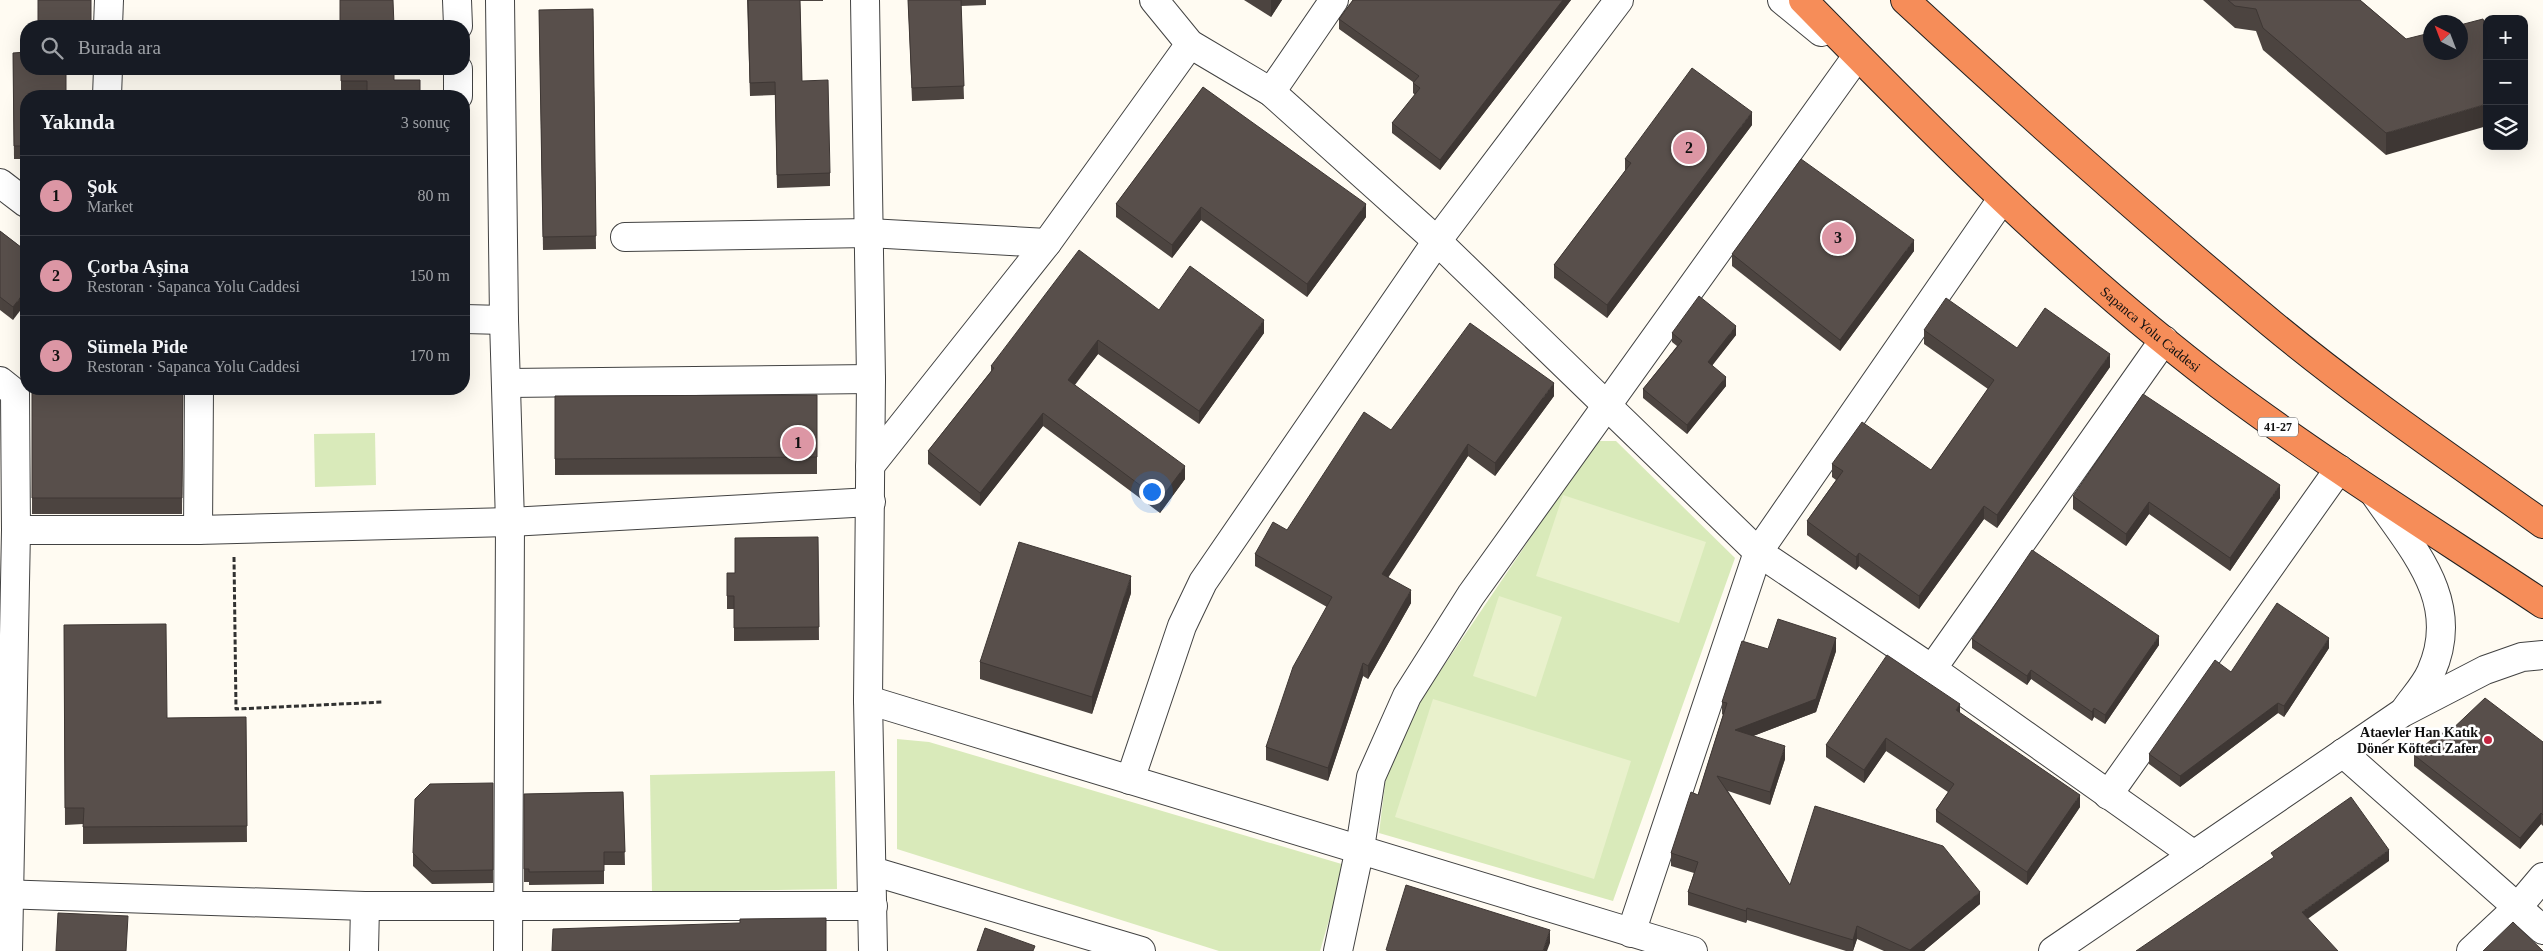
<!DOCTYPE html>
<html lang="tr">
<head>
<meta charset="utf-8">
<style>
  :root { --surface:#171b24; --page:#242831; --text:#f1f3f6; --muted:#9ea1a6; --line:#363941; --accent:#dc96a4 }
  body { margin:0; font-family:Georgia,serif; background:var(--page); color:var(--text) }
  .controls { position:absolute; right:15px; top:15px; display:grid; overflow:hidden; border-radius:10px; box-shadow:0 5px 20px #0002 }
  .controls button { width:45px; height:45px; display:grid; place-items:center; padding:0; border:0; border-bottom:1px solid var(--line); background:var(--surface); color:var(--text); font:25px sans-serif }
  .compass { position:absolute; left:2423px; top:15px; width:45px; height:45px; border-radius:50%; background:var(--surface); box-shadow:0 5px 20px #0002; rotate:318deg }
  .you { position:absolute; left:1151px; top:491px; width:18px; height:18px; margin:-12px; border:4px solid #fff; border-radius:50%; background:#1a73e8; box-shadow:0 0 0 8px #1a73e833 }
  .badge { display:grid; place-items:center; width:32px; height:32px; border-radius:50%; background:var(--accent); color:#111; font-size:16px; font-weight:700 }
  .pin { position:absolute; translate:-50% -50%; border:2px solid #fff; box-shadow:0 1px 5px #0006 }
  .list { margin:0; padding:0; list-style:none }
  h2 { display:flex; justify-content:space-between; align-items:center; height:65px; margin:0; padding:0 20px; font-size:21px }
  h2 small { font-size:16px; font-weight:400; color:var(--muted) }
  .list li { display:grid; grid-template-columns:32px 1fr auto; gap:15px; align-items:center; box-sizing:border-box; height:80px; padding:0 20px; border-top:1px solid var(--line) }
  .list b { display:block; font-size:19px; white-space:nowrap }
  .list p { margin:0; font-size:16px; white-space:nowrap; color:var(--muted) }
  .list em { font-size:16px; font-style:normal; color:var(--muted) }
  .icon { flex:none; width:28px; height:28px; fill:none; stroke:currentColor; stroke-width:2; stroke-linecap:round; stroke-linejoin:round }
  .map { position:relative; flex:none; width:2543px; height:951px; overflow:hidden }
  .search { position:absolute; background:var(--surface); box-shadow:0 5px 20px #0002; left:20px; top:20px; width:450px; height:55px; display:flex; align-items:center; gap:12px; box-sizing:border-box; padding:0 18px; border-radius:20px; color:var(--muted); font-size:19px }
  .panel { position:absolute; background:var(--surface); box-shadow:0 5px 20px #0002; left:20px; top:90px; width:450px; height:305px; border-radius:20px }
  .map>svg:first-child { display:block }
</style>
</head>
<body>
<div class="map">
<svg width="2543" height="951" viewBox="0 0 2543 951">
  <rect width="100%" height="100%" fill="#fffbf2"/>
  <g fill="#d9eaba">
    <path d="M375 433 376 485 315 487 314 434Z"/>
    <path d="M1596 441H1616L1735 558 1613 901 1379 833 1386 776 1422 698Z"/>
    <path d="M897 739 929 742 1345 865 1320 951H1219L897 849Z"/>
    <path d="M835 771 837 889 652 892 650 775Z"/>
  </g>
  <g fill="#e9f1cc">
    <path d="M1563 495 1706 542 1679 623 1536 576Z"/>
    <path d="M1499 596 1562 617 1536 697 1473 676Z"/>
    <path d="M1433 699 1631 761 1594 879 1395 817Z"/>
  </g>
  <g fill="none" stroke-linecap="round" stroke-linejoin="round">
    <defs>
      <g id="minor">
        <path d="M457 0 458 26"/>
        <path d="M500 0 504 320 510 522 508 951"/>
        <path d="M865 0 871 379 868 700 873 951"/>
        <path d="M1154 0 1190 44 1271 92 1437 241 1758 552 1932 669 2194 855"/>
        <path d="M1782 0 1821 32"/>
        <path d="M108 26 109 0"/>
        <path d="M458 69V96"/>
        <path d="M1271 92 1334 0"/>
        <path d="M107 96 108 69"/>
        <path d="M0 183 26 203"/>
        <path d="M625 237 869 233 1047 243"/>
        <path d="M464 319 504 320"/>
        <path d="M0 381 15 393 16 530 8 951"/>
        <path d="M506 383 871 379"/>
        <path d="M870 466 1047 243 1190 44"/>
        <path d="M2374 493C2412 549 2463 601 2431 672 2425 686 2413 698 2405 710"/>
        <path d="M16 530H198L510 522 871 502"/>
        <path d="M198 530 199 389"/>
        <path d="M1932 669 2164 340"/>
        <path d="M868 700 1693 951"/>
        <path d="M2343 753 2543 930"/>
        <path d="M1130 780 1182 626 1203 582 1437 241 1619 0"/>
        <path d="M2108 795 2339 469"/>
        <path d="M872 871 1141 951"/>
        <path d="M0 894 365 906H873"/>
        <path d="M1631 933 1758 552 2002 199"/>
        <path d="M364 951 365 906"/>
        <path d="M1338 951 1360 848 1371 777 1407 696 1471 595 1855 59"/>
        <path d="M2053 951 2402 713 2485 670 2522 657 2543 655"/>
        <path d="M2471 951 2516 909 2543 877"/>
      </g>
      <g id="highway">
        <path id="s1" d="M1803 0C1935 135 2069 270 2220 385 2324 463 2435 532 2543 604"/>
        <path d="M1905 0C2025 111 2147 220 2272 324 2359 396 2452 459 2543 524"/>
      </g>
    </defs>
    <use href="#minor" stroke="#424242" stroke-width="30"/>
    <use href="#highway" stroke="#202020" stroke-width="30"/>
    <path stroke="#313131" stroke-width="3" stroke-dasharray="5 2.5" stroke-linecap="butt" d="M234 557 236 709 383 702"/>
    <use href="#minor" stroke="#fff" stroke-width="28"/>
    <use href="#highway" stroke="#f68d59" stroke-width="28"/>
  </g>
  <g fill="#4c4440">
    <path d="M747 0H823V1H800L802 81 830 173V186L777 188 775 95 750 96Z"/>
    <path d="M908 0H986V5L961 6 964 99 912 101Z"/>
    <path d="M1244 0H1282L1271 17Z"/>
    <path d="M1353 0H1571L1440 170 1392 133V123L1415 95 1413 93V82L1339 29V19Z"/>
    <path d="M2203 0H2360L2406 39 2386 155 2263 50 2256 31 2235 28Z"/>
    <path d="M593 9 596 249 543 250 539 10Z"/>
    <path d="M13 53 26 96V159H14Z"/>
    <path d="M341 69 394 80 367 94H341Z"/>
    <path d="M1203 87 1366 217 1307 297 1201 220 1172 258 1116 217V204Z"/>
    <path d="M1752 125 1607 318 1554 278V265L1625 171V159Z"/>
    <path d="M0 231 26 251 13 320 0 310Z"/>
    <path d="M1914 251 1840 351 1732 266V254Z"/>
    <path d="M1159 310 1264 333 1199 424 1098 354 1075 385 1185 479 1160 513 1043 426 980 506 928 464V451L991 371V366Z"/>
    <path d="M1924 330 2110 367 1997 528 1984 519 1919 609 1859 566 1856 570 1807 535V521L1836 480 1832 477V464L1931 470 1988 389 1924 344Z"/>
    <path d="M1672 333 1736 335 1712 365 1726 386 1687 434 1643 398V389L1677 346 1672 342Z"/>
    <path d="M32 389H183L182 514H32Z"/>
    <path d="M817 395V474L555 475V396Z"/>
    <path d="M1554 396 1495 476 1468 456 1388 577 1411 603 1368 679 1363 676 1328 781 1266 760V747L1327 607 1255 566V554L1287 530 1391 430Z"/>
    <path d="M2073 496 2280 498 2230 571 2149 514 2126 546 2073 509Z"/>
    <path d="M818 537 819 640 734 641V609H727V573H735Z"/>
    <path d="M1131 593 1092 714 980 679V662Z"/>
    <path d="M64 625 167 718 246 717 247 842 83 844V824L65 825Z"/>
    <path d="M1972 639 2159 645 2105 724 2094 717 2092 721 2031 679 2027 685 1972 648Z"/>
    <path d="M2329 648 2284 717 2278 713 2180 787 2149 764V754L2231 672Z"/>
    <path d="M1768 649 1836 651 1816 712 1753 736 1785 759 1770 805 1728 791 1790 885 1980 904 1924 951H1884L1857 939 1853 951H1846L1747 920 1746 923 1688 905V892L1694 873 1671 866V853L1698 795 1723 715 1722 714V702Z"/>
    <path d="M1960 713 2080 807 2027 885 1936 822V810L1948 792 1886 751 1864 783 1826 757V745Z"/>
    <path d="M2446 735 2543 742V826L2541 824 2520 849 2414 766V755Z"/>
    <path d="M493 783V883L432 884 413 866V853Z"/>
    <path d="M623 792 625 865H604V884L529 885V882H524V794Z"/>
  </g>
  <g fill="#3e3734">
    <path d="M1271 0H1282L1271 17Z"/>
    <path d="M1563 0H1571L1440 170V160Z"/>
    <path d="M2487 104V126L2386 155V133Z"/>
    <path d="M1752 112V125L1607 318V305Z"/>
    <path d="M1366 204V217L1307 297V284Z"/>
    <path d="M1201 207V220L1172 258V245Z"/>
    <path d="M1914 240V251L1840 351V340Z"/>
    <path d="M26 290V303L13 320V307Z"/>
    <path d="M1264 320V333L1199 424V411Z"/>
    <path d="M1736 326V335L1708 371V362Z"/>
    <path d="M1098 340V354L1068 393V380Z"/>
    <path d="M2110 354V367L1997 528V515Z"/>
    <path d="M1726 377V386L1687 434V425Z"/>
    <path d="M1554 383V396L1495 476V463Z"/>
    <path d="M1043 413V426L980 506V493Z"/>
    <path d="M1468 444V456L1382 587V574Z"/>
    <path d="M1185 466V479L1160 513V500Z"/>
    <path d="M2280 485V498L2230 571V558Z"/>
    <path d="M2149 502V514L2126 546V534Z"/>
    <path d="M1984 506V519L1919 609V596Z"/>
    <path d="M1859 553V566L1856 570V557Z"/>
    <path d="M1131 576V593L1092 714V697Z"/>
    <path d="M1411 590V603L1368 679V666Z"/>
    <path d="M2159 636V645L2105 724V715Z"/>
    <path d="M1836 638V651L1816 712 1735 743V730Z"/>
    <path d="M2329 638V648L2284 717V706Z"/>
    <path d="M1363 663V676L1328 781V768Z"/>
    <path d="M2031 670V679L2027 685V676Z"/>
    <path d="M2278 703V713L2180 787V776Z"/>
    <path d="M1960 704V716L1956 710Z"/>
    <path d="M2094 708V717L2092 721V712Z"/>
    <path d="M1886 738V751L1864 783V770Z"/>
    <path d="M1785 746V759L1770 805V792Z"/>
    <path d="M2080 795V807L2027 885V872Z"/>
    <path d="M2541 813V824L2520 849V838Z"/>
    <path d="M2389 850V861L2302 923V912Z"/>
    <path d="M1980 892V904L1924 951H1910V950Z"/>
    <path d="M1747 908V920L1746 923V911Z"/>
    <path d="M1857 926V939L1853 951V940Z"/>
    <path d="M1550 930V943L1547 951H1543Z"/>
  </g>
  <g fill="#584f4b" stroke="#3e3734">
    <rect x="38" y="0" width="53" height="26"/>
    <path d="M340 0H393L394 26H340Z"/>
    <path d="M748 0H800L802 81 828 80 830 173 777 175 775 82 750 83Z"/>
    <path d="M908 0H961L964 86 912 88Z"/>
    <path d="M1353 0H1563L1440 160 1392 123 1420 88 1413 83 1419 76 1339 19Z"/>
    <path d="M2228 0H2360L2406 39 2430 33V52H2460V25L2483 19 2487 32V104L2386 133 2263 28 2256 9 2235 6Z"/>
    <path d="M593 9 596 236 543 237 539 10Z"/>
    <path d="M26 52V69H66V96H26V146H14L13 53Z"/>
    <path d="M1692 68 1752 112 1607 305 1554 265 1631 163 1625 159Z"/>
    <path d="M341 69H394V80H420V96H367V81H341Z"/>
    <path d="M1203 87 1366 204 1307 284 1201 207 1172 245 1116 204Z"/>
    <path d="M1801 159 1914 240 1840 340 1732 254Z"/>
    <path d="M0 231 26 251V290L13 307 0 297Z"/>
    <path d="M1079 250 1159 310 1190 266 1264 320 1199 411 1098 340 1068 380 1185 466 1160 500 1043 413 980 493 928 451 994 368 991 366Z"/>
    <path d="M1699 296 1736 326 1708 362 1726 377 1687 425 1643 389 1682 341 1672 333Z"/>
    <path d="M1946 298 2017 348 2045 308 2110 354 1997 515 1984 506 1919 596 1859 553 1856 557 1807 521 1843 471 1832 464 1862 422 1931 470 1994 380 1924 330Z"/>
    <path d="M1470 323 1554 383 1495 463 1468 444 1382 574 1411 590 1368 666 1363 663 1328 768 1266 747 1293 667 1332 597 1255 554 1273 522 1287 530 1364 412 1391 430Z"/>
    <path d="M32 389H183L182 498H32Z"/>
    <path d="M2143 394 2280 485 2230 558 2149 502 2126 534 2073 496Z"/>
    <path d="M817 395V457L555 459V396Z"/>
    <path d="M818 537 819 627 734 628V596H727V573H735V538Z"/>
    <path d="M1019 542 1131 576 1092 697 980 662Z"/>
    <path d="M2032 550 2159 636 2105 715 2094 708 2092 712 2031 670 2027 676 1972 639Z"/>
    <path d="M2277 603 2329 638 2284 706 2278 703 2180 776 2149 754 2215 660 2231 672Z"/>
    <path d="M1778 619 1836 638 1816 699 1735 730 1785 746 1770 792 1717 776 1790 885 1815 806 1943 846 1980 892 1910 950 1857 926 1853 940 1747 908 1746 911 1688 892 1698 862 1671 853 1691 792 1698 795 1727 703 1722 702 1742 641 1768 649Z"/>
    <path d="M166 624 167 718 246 717 247 826 83 827 84 808H65L64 625Z"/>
    <path d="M1887 655 1960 704 1956 710 2080 795 2027 872 1936 810 1954 784 1886 738 1864 770 1826 745Z"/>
    <path d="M2485 698 2543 742V815L2541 813 2520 838 2414 755 2440 732 2446 735Z"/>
    <path d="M493 783V870L432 871 413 853 415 799 430 784Z"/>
    <path d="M623 792 625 852H604V871L529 872V869H524V794Z"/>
    <path d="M2351 797 2389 850 2302 912 2338 951H2136L2274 857 2271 853Z"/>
    <path d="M1406 885 1550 930 1543 951H1390L1386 950Z"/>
    <path d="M58 913 128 916 126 951H56Z"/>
    <path d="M826 918V951H552L553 929 740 923V919Z"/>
    <path d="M2513 922 2543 951H2483Z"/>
    <path d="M985 928 1035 946 1033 951H977Z"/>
  </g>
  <circle fill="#c22540" stroke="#fff" stroke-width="2" cx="2488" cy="740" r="5"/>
  <g text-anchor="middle" stroke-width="5" stroke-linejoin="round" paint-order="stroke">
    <rect fill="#fff" stroke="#575757" stroke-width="1" x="2258" y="417.5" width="40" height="19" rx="4"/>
    <g font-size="12" font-weight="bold" fill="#0f0f0f">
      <text x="2278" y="431">41-27</text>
    </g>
    <g font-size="14" fill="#0f0f0f" stroke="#fff">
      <text dy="5" stroke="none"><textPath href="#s1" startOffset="479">Sapanca Yolu Caddesi</textPath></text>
    </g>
    <g font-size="14" font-weight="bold" fill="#0f0f0f" stroke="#fff" text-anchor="end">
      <text x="2478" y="737">Ataevler Han Katık<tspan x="2478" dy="16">Döner Köfteci Zafer</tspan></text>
    </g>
  </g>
</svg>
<div class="controls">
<button>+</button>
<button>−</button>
<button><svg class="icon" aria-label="layers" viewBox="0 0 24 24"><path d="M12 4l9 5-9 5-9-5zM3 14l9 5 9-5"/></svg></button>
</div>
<svg class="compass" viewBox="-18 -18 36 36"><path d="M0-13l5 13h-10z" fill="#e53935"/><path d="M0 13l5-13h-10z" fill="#9ea1a6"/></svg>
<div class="you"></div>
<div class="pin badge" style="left:798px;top:443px">1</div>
<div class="pin badge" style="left:1689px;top:148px">2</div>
<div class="pin badge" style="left:1838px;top:238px">3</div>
<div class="search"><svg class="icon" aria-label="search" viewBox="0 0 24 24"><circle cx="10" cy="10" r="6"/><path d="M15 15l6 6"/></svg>Burada ara</div>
<section class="panel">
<h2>Yakında<small>3 sonuç</small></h2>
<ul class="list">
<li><span class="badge">1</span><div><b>Şok</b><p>Market</p></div><em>80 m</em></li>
<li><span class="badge">2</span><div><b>Çorba Aşina</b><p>Restoran · Sapanca Yolu Caddesi</p></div><em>150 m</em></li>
<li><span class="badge">3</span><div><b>Sümela Pide</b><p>Restoran · Sapanca Yolu Caddesi</p></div><em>170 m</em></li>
</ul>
</section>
</div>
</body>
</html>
